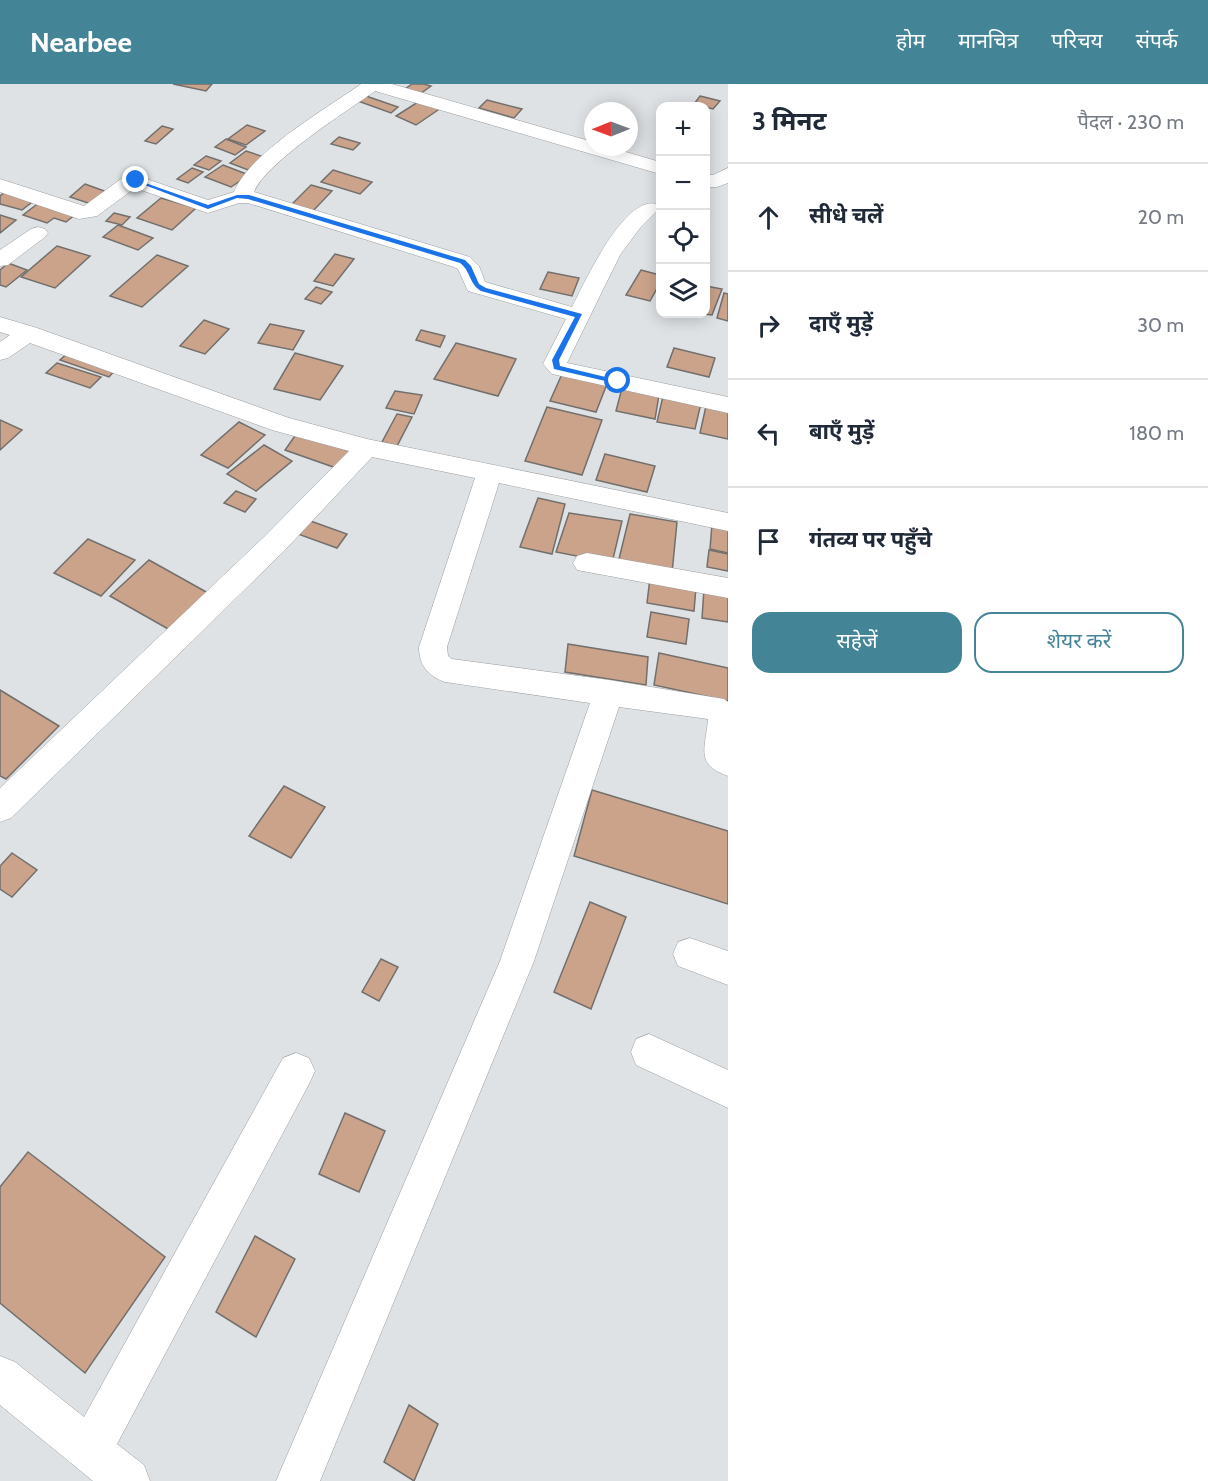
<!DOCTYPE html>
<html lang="hi">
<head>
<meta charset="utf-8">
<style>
  :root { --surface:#fff; --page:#f2f2f3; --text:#1f2937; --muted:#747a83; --line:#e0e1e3; --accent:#438597 }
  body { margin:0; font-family:Cabin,"Noto Sans Devanagari",sans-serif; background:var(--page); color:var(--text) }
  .controls { position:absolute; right:18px; top:18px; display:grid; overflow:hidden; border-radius:12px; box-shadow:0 3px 15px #0003 }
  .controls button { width:54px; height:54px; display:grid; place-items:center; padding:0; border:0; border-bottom:2px solid var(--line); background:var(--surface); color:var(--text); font:30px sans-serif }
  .compass { position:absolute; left:584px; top:18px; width:54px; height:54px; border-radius:50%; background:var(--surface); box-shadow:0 3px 15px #0003; rotate:269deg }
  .stop { position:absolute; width:18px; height:18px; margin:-14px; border:4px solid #1a73e8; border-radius:50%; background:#fff }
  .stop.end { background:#1a73e8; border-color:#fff; box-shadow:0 2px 6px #0008 }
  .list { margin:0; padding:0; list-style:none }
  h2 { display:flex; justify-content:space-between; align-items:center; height:78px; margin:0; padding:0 24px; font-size:26px }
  h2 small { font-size:20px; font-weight:400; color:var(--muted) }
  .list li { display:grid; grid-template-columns:39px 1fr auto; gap:18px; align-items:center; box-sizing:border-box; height:108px; padding:0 24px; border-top:2px solid var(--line) }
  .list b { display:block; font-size:22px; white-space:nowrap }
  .list em { font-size:20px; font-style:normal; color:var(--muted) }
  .actions { display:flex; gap:12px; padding:18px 24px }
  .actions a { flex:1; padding:14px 0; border:2px solid var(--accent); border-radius:18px; text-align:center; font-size:21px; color:var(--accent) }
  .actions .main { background:var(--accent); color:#fff }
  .icon { flex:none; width:33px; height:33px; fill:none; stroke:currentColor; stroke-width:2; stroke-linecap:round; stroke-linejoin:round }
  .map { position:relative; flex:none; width:728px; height:1397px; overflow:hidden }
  header { display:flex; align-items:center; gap:36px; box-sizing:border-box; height:84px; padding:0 30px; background:var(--accent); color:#fff }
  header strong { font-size:28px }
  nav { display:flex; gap:33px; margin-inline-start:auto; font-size:21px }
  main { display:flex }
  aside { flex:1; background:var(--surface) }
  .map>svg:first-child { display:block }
</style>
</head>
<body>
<header>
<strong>Nearbee</strong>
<nav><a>होम</a><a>मानचित्र</a><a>परिचय</a><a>संपर्क</a></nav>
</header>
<main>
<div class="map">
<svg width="728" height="1397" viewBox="0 0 728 1397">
  <rect width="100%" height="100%" fill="#dfe2e5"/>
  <g fill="#cba38b" stroke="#726f6d" stroke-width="1.5">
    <path d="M173 0H212L206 7Z"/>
    <path d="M412 0H424L431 2 420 10 405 5Z"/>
    <path d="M366 12 398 23 391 29 358 17Z"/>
    <path d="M700 12 720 17 713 25 694 20Z"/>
    <path d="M421 16 441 24 416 41 396 32Z"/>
    <path d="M487 16 522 25 514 34 479 24Z"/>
    <path d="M247 41 265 47 246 61 228 55Z"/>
    <path d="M162 42 173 45 156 60 145 57Z"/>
    <path d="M339 53 360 59 353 66 331 60Z"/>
    <path d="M226 55 246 63 235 71 215 63Z"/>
    <path d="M246 67 264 73 248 86 230 79Z"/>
    <path d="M206 72 221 77 209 86 194 81Z"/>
    <path d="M223 81 249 91 231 103 205 93Z"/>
    <path d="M192 84 203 88 188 99 177 95Z"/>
    <path d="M333 86 372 98 360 110 321 98Z"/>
    <path d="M85 100 107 108 91 120 70 113Z"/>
    <path d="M311 101 332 107 313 127 291 121Z"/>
    <path d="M7 106 36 115 22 126 0 120V112Z"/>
    <path d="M161 114 196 124 172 146 137 134Z"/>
    <path d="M40 118 76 130 66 138 54 134 47 139 23 131Z"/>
    <path d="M114 129 130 133 122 141 106 137Z"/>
    <path d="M0 131 16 136 0 149Z"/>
    <path d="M118 141 153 154 138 166 103 153Z"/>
    <path d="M57 162 90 172 55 204 21 193Z"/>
    <path d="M335 170 354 175 333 202 314 197Z"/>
    <path d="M157 171 188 182 142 223 110 212Z"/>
    <path d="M8 179 27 186 6 203 0 201V186Z"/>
    <path d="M641 186 660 191V199L650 217 626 211Z"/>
    <path d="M548 188 579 194 572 212 540 205Z"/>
    <path d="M706 202 722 205 712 231 704 230Z"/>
    <path d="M316 203 332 208 321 220 305 215Z"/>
    <path d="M724 209 728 210V237L717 234Z"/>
    <path d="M204 236 229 245 205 270 180 262Z"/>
    <path d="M270 240 304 247 293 266 258 259Z"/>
    <path d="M421 246 445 252 440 263 416 256Z"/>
    <path d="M456 259 516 275 498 312 434 295Z"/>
    <path d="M674 264 715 274 709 293 667 283Z"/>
    <path d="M69 268 117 284 109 293 60 276Z"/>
    <path d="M295 269 343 282 320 316 274 305Z"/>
    <path d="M57 279 101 293 90 304 46 289Z"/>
    <path d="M562 290 607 300 596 328 550 317Z"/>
    <path d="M622 304 659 311 655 335 616 327Z"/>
    <path d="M395 307 422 311 414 330 386 324Z"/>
    <path d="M663 312 701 319 695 345 657 338Z"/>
    <path d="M706 322 728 326V355L700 349Z"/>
    <path d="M547 323 602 336 582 391 525 377Z"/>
    <path d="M397 330 412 333 397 362 382 358Z"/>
    <path d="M0 336 22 346 0 366Z"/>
    <path d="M239 338 265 351 228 384 201 371Z"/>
    <path d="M297 349 352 368 339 385 285 366Z"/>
    <path d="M264 361 292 377 256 407 227 390Z"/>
    <path d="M605 370 655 382 647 408 596 396Z"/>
    <path d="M236 407 256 415 245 428 224 419Z"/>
    <path d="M538 414 565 420 552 470 520 463Z"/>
    <path d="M569 429 622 437 612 479 556 468Z"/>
    <path d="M630 430 677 438 672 489 618 479Z"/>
    <path d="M305 435 347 450 337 464 295 449Z"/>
    <path d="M712 440 728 442V469L710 465Z"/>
    <path d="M88 455 135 476 101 512 54 489Z"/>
    <path d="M709 466 728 470V487L707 483Z"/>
    <path d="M149 476 208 509 170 546 110 512Z"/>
    <path d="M650 494 696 503 694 527 647 519Z"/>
    <path d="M704 505 728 509V538L702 534Z"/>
    <path d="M651 528 689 535 686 560 647 553Z"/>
    <path d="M568 560 648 573 646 601 565 588Z"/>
    <path d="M659 569 728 584V617L654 601Z"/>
    <path d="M0 606 59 642 6 695 0 692Z"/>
    <path d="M284 702 325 723 291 774 249 752Z"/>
    <path d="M592 706 728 747V820L574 772Z"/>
    <path d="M12 769 37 786 12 813 0 805V782Z"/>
    <path d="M590 818 626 833 591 925 554 908Z"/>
    <path d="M381 875 398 883 379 917 362 908Z"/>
    <path d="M345 1029 385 1047 359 1108 319 1090Z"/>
    <path d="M28 1068 165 1173 85 1289 0 1219V1103Z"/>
    <path d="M255 1152 295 1175 256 1253 216 1228Z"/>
    <path d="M409 1321 438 1340 414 1397 384 1378Z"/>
  </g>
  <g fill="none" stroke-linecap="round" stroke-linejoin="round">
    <defs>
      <g id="street">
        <path d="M361 0H392L593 58V63H609L660 78V90L375 7C347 27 265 79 254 108L470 173 479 182 485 198 572 223C585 198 624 111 657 120L660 124 640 144 620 171 567 279 728 313V329L552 290 543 280 566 235 468 207 458 185 454 183 248 119H239L208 129 135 104 97 132 79 135 0 108V95L84 122 125 92 132 90 208 116 234 108C249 69 326 25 361 0Z"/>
        <path d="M728 84V99L717 103H706V91H713Z"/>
        <path d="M38 143 45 145 48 149 45 153 8 181 0 182V166L31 145Z"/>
        <path d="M0 233 37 244 289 334 367 355 728 429V447L499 399 447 563 448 572 452 575 609 596 724 615 728 618V692C694 680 706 664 708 635L619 623 534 877 320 1397H276L500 877 590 619 445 598C428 592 419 581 419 563L475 394 372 373 284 467 11 734 0 738V704L264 453 349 367 272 346 30 259 8 274 0 276V258L10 251 0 248Z"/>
        <path d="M587 469 728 494V514L577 486 573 479 577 472Z"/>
        <path d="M690 854 728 867V901L678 882 673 870 678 858Z"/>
        <path d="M649 950 728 986V1024L636 981 631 968 636 955Z"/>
        <path d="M296 969 309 974 315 987 309 1000 117 1360 144 1381 150 1397H93L0 1321V1272L15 1278 84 1333 283 974Z"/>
      </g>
    </defs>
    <use href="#street" stroke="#9a9d9f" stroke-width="1"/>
    <use href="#street" fill="#fff" fill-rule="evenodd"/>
  </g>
  <path fill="#1a73e8" d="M134 95 208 121 237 111H249L465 176 471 182 479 200 486 204 582 230 559 276 560 282 622 297 618 300 554 285 552 276 575 233 481 207C469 200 471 187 460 179L248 115 237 114 208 125 134 97Z"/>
</svg>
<div class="controls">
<button>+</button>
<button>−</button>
<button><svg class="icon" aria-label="locate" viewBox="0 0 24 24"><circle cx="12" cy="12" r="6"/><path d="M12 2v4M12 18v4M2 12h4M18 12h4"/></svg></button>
<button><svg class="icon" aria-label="layers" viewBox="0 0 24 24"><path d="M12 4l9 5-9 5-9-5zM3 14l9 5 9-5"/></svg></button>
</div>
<svg class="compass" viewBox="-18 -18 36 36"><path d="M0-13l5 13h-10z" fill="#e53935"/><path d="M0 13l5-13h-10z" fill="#747a83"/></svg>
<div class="stop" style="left:618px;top:297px"></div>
<div class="stop end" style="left:136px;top:96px"></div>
</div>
<aside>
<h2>3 मिनट<small>पैदल · 230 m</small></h2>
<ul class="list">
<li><svg class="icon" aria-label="ahead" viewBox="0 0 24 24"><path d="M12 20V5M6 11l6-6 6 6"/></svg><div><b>सीधे चलें</b></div><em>20 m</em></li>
<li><svg class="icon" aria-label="right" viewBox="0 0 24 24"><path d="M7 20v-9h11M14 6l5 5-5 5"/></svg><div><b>दाएँ मुड़ें</b></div><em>30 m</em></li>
<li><svg class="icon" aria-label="left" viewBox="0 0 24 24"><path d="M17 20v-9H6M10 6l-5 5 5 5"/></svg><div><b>बाएँ मुड़ें</b></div><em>180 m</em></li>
<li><svg class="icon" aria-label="arrive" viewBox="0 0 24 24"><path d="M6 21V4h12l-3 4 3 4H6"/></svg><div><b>गंतव्य पर पहुँचे</b></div></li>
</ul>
<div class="actions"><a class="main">सहेजें</a><a>शेयर करें</a></div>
</aside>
</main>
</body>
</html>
